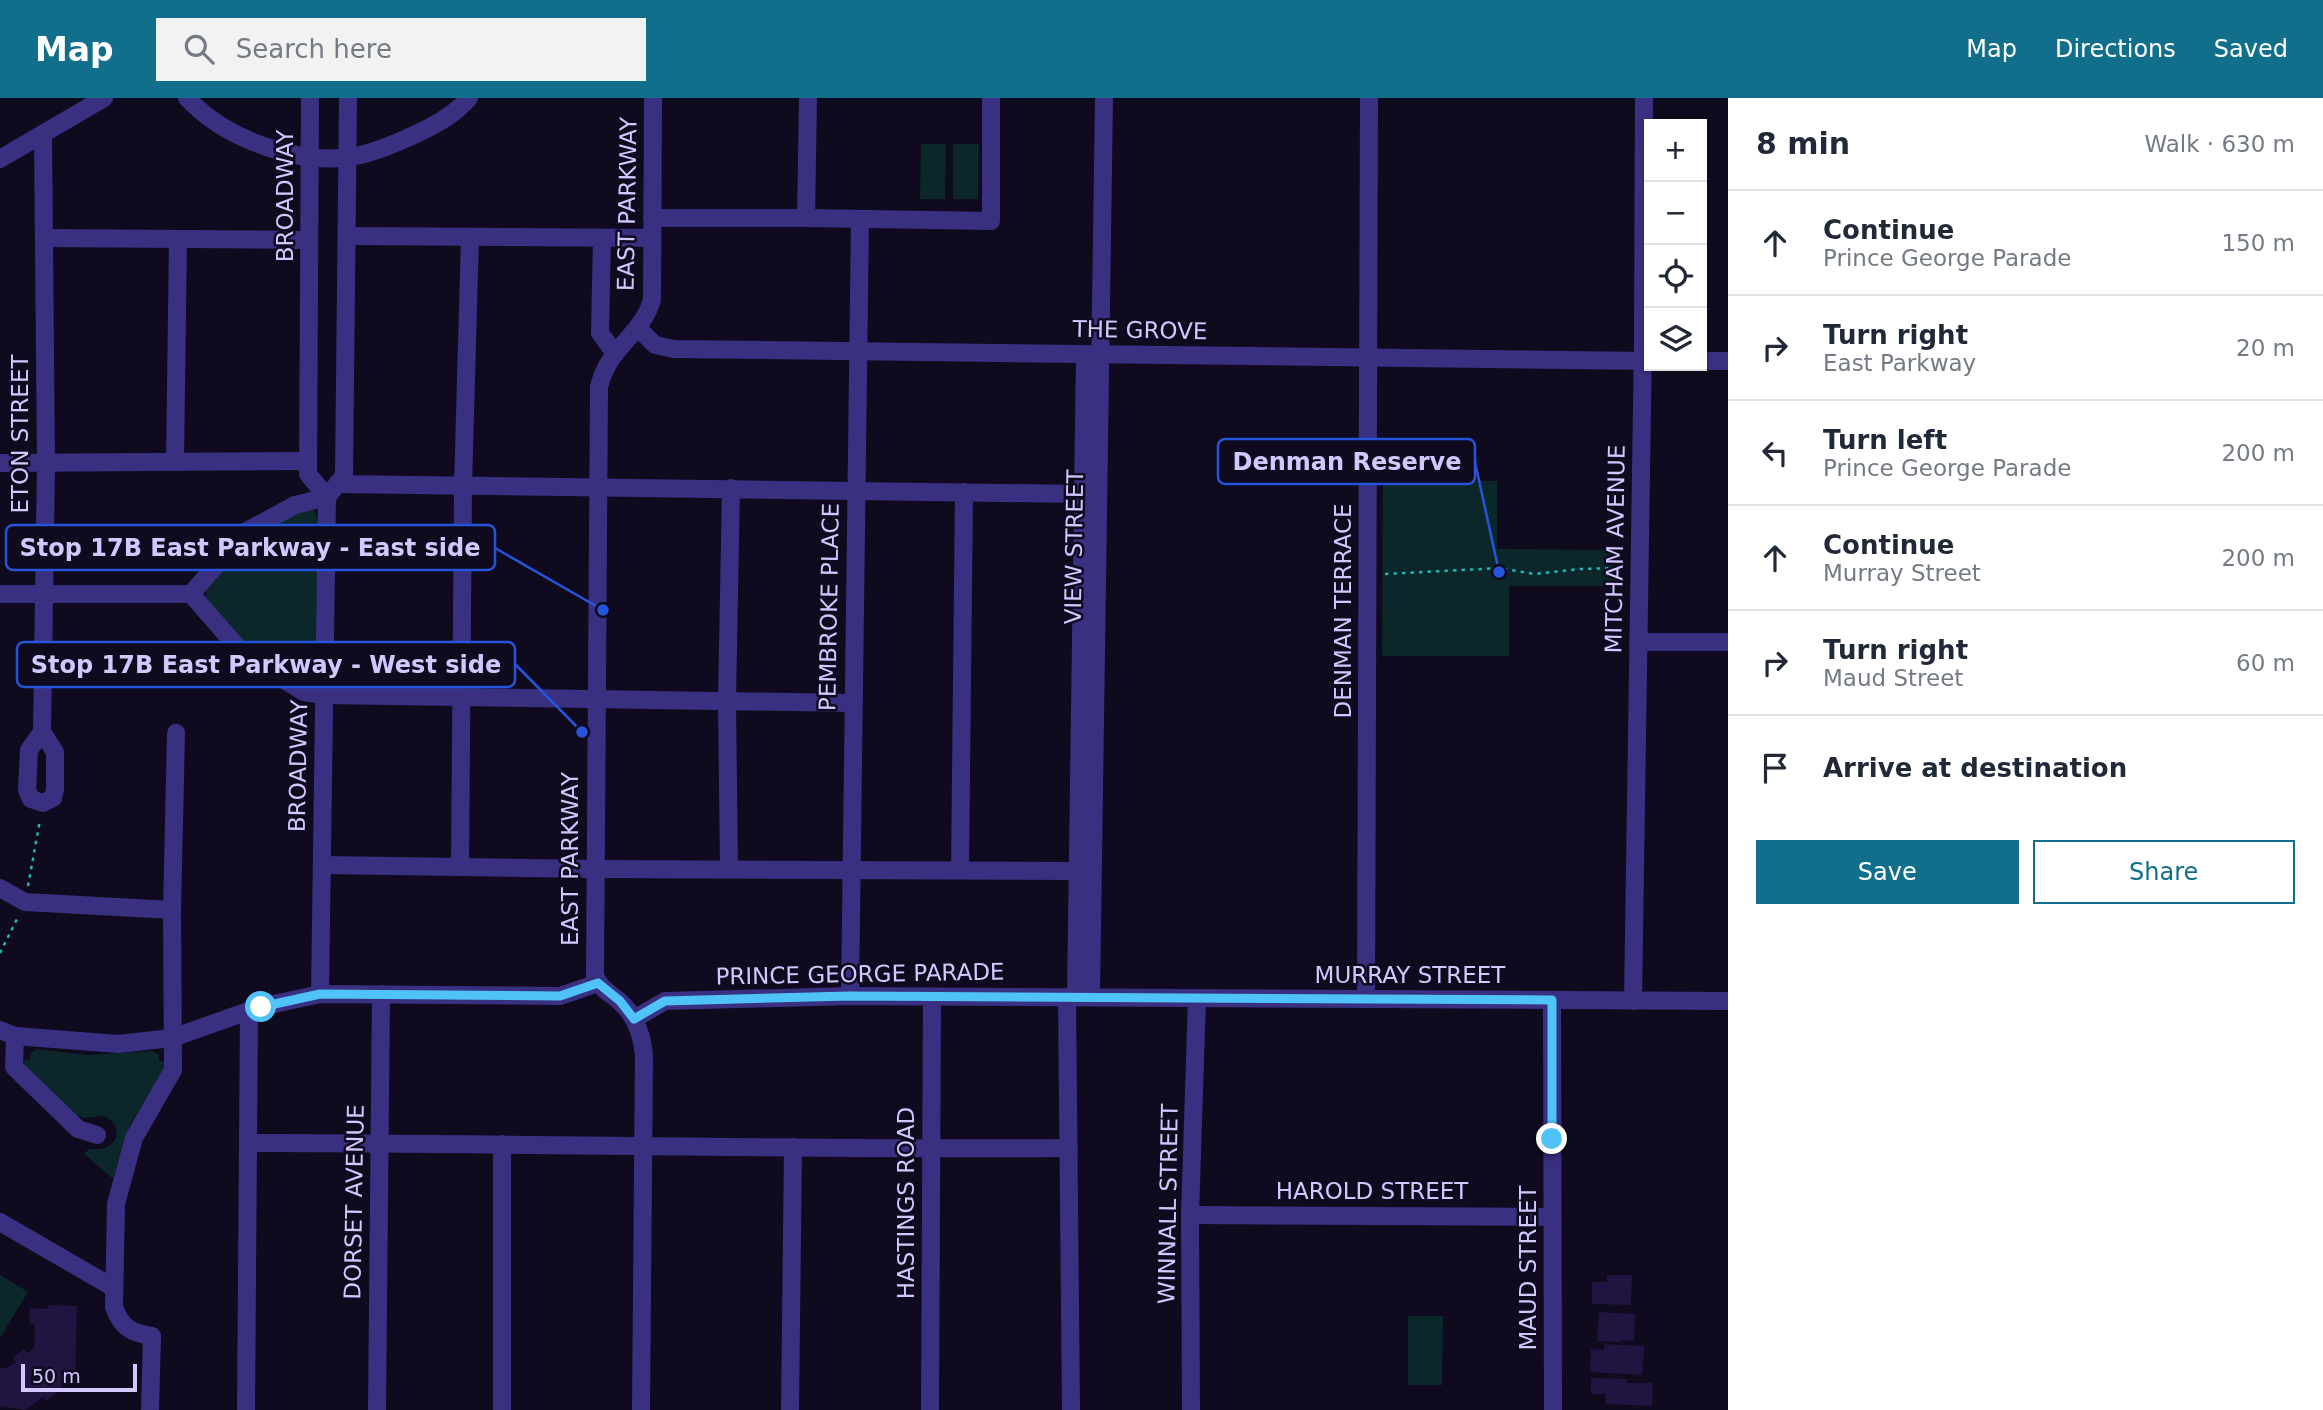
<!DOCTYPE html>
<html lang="en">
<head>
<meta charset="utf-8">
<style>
  :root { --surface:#fff; --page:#f2f2f3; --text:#1f2937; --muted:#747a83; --line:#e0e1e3; --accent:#116f8b }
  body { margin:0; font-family:"DejaVu Sans",sans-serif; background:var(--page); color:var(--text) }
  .controls { position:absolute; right:21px; top:21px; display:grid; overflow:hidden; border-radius:0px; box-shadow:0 2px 5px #0004 }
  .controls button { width:63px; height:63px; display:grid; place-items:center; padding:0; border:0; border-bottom:2px solid var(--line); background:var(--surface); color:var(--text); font:35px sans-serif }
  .scale { position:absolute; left:21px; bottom:18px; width:116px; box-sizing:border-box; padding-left:7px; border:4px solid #d2c7ff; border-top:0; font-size:19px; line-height:24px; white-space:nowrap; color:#d2c7ff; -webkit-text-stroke:5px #0f0a1e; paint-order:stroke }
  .stop { position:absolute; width:21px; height:21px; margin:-16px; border:5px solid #4fc3f7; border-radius:50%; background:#fff }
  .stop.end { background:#4fc3f7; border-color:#fff; box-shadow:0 2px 7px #0008 }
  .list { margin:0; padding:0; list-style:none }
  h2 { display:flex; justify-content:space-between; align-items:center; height:91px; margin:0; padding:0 28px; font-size:30px }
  h2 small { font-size:23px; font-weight:400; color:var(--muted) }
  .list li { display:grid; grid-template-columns:46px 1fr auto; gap:21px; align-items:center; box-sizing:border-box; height:105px; padding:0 28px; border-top:2px solid var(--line) }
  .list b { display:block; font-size:26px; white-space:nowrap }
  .list p { margin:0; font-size:23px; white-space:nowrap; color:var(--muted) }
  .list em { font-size:23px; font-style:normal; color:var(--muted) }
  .actions { display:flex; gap:14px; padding:21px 28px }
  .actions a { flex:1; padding:16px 0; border:2px solid var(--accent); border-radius:0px; text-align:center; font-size:24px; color:var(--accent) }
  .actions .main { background:var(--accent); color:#fff }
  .icon { flex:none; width:38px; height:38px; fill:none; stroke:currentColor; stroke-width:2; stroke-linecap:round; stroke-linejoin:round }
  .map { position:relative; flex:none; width:1728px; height:1312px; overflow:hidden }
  header { display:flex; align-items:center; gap:42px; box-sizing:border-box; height:98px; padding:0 35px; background:var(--accent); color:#fff }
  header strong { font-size:33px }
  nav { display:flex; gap:38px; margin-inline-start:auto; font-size:24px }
  .search { width:490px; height:63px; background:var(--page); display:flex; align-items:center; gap:18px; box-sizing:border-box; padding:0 24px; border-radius:0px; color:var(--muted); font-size:26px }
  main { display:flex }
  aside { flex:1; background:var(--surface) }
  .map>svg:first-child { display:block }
</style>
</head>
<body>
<header>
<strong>Map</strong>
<div class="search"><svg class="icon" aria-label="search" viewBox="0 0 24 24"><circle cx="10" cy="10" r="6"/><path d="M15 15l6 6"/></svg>Search here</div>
<nav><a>Map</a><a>Directions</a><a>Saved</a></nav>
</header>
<main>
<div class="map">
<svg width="1728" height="1312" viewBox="0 0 1728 1312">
  <rect width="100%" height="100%" fill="#0f0a1e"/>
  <g fill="#0c2729">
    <path d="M921 46H946L945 101H920Z"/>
    <path d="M953 46H979L978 101H953Z"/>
    <path d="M1383 382 1497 383V451L1616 452V488H1509V558H1382Z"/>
    <path d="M308 410 314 412 318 423 316 570 315 578 306 584 299 583C264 562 248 552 221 521 213 512 206 505 206 492L243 448 261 433Z"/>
    <path d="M37 951 88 957 152 953 159 956V963L168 964 166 972 130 1027 113 1081 84 1056 89 1051C105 1054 125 1043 113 1025 111 1022 107 1020 104 1018L83 1020 74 1015 26 969 23 962H30L31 955Z"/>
    <path d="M0 1177 28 1194 0 1240Z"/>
    <path d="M1408 1218H1443L1442 1287H1408Z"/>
  </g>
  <g fill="#211441">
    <path d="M1607 1177H1632L1631 1207 1592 1206V1184H1607Z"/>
    <path d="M48 1207 77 1208 75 1279 55 1293 57 1295 46 1303 43 1299 26 1312 0 1308V1269L6 1271 16 1264 13 1260 24 1251 27 1255 34 1250 35 1226 29 1225 30 1210 48 1211Z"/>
    <path d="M1599 1214 1635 1216 1634 1243 1621 1242V1244L1597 1243Z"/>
    <path d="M1604 1246 1644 1248 1642 1277 1590 1274 1591 1251 1604 1252Z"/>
    <path d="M1591 1280 1627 1281V1285H1653L1652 1308 1605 1306 1606 1296H1591Z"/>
  </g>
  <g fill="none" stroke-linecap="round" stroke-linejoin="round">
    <g stroke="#21b5b9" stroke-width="2.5" stroke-dasharray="3.5 5" stroke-linecap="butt">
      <path d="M1385 476 1500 470 1534 476 1580 471 1622 470"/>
      <path d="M28 788 40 722"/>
      <path d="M0 855 19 817"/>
    </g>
    <g stroke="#3a3082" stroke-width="18">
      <path d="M187 0C226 42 303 70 360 57 379 53 398 44 416 36 436 27 454 17 469 0"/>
      <path d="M310 0 308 376 327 399"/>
      <path d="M0 61 104 0"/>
      <path d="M652 120H806L991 123V0"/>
      <path d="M806 120 808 0"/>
      <path d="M347 138 652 140"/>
      <path d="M44 140 309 142"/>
      <path d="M602 140 600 235 614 254"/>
      <path d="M638 230 655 247 674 251 1649 263"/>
      <path d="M1702 263H1728"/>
      <path d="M175 364 178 141"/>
      <path d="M0 365 308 363"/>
      <path d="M337 386 1083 396"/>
      <path d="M327 399 295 407 245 434 191 496 246 559 304 594 324 597 853 605"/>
      <path d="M0 496H191"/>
      <path d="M1638 544H1728"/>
      <path d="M42 634 29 652 27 692 31 701 43 705 53 700 55 691V654L42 634 46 365 43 38"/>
      <path d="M322 767 595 771 1079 773"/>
      <path d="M460 768 463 388 470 139"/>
      <path d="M729 770 727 603 731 390"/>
      <path d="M960 772 964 394"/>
      <path d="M0 790 25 804 172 812"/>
      <path d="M320 896 327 399 344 378 348 0"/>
      <path d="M850 898 860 121"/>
      <path d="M1067 899 1071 1312"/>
      <path d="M1076 899 1085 256"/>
      <path d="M1091 899 1104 0"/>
      <path d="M1366 901 1369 0"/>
      <path d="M1552 902 1553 1312"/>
      <path d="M1633 903 1643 243 1644 0"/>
      <path d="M634 921 665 903 850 898 1728 903"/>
      <path d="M0 932 15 938 118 946 172 940 260 909 320 896 560 898 598 885"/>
      <path d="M15 938 14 969 78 1031 97 1037"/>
      <path d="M248 1045C522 1045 795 1052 1069 1050"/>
      <path d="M502 1046V1312"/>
      <path d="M1190 1117 1552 1119"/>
      <path d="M0 1124 114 1190"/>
      <path d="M150 1312 152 1238C131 1235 121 1229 114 1209L116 1106 134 1040 173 972 172 812 176 635"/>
      <path d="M246 1312 249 913"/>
      <path d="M377 1312 381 896"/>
      <path d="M641 1312 644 957C642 936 635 916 618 902 608 894 600 890 595 878L599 289C609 247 641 239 652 202L653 0"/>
      <path d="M790 1312 793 1049"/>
      <path d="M930 1312 932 899"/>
      <path d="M1191 1312 1190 1117 1197 900"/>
    </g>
  </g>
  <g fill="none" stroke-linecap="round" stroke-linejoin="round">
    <path stroke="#4fc3f7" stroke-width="9" d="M261 909 320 896 560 898 598 885 620 903 634 921 665 903 849 898 1552 902V1041"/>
  </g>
  <g text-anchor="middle" stroke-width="5" stroke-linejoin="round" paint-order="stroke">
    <g font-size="23" fill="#d2c7ff" stroke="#0f0a1e">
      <text transform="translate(285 98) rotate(-90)" y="8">BROADWAY</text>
      <text transform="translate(627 106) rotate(-89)" y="8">EAST PARKWAY</text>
      <text transform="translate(1140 232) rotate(1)" y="8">THE GROVE</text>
      <text transform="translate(20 336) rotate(-90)" y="8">ETON STREET</text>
      <text transform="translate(1074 449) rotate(-89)" y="8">VIEW STREET</text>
      <text transform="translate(1615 451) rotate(-89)" y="8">MITCHAM AVENUE</text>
      <text transform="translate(829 509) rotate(-89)" y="8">PEMBROKE PLACE</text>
      <text transform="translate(1343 513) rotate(-90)" y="8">DENMAN TERRACE</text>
      <text transform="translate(298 668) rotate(-89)" y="8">BROADWAY</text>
      <text transform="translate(570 761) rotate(-90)" y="8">EAST PARKWAY</text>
      <text transform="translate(860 876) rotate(-1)" y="8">PRINCE GEORGE PARADE</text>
      <text x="1410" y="885">MURRAY STREET</text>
      <text x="1372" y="1101">HAROLD STREET</text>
      <text transform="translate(354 1104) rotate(-89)" y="8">DORSET AVENUE</text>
      <text transform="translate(906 1105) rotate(-90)" y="8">HASTINGS ROAD</text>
      <text transform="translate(1168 1106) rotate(-89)" y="8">WINNALL STREET</text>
      <text transform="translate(1528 1170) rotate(-90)" y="8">MAUD STREET</text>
    </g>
  </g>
  <path fill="none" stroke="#2654da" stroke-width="2.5" d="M1499 474L1475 364M603 512L495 450M582 634L515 566"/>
  <g fill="#2654da" stroke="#0f0a1e" stroke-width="2.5">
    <circle cx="1499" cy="474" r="7"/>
    <circle cx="603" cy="512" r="7"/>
    <circle cx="582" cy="634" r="7"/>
  </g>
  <g fill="#0f0a1e" stroke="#2654da" stroke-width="2.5">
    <rect x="1218" y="341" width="257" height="45" rx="7"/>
    <rect x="6" y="427" width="489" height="45" rx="7"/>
    <rect x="17" y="544" width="498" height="45" rx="7"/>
  </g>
  <g font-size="24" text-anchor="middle" font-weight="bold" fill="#d2c7ff">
    <text x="1347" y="372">Denman Reserve</text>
    <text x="250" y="458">Stop 17B East Parkway - East side</text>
    <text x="266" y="575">Stop 17B East Parkway - West side</text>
  </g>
</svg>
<div class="controls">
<button>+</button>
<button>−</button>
<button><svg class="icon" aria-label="locate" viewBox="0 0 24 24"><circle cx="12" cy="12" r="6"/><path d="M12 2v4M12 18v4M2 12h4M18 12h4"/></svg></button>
<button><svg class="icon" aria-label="layers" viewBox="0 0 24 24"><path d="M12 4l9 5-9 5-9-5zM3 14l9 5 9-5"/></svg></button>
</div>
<div class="scale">50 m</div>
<div class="stop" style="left:261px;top:909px"></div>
<div class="stop end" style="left:1552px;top:1041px"></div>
</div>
<aside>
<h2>8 min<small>Walk · 630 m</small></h2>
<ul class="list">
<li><svg class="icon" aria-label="ahead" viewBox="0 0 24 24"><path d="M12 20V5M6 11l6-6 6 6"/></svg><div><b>Continue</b><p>Prince George Parade</p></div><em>150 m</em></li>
<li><svg class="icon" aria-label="right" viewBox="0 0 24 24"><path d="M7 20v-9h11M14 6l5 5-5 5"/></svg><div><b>Turn right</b><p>East Parkway</p></div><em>20 m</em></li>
<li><svg class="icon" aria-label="left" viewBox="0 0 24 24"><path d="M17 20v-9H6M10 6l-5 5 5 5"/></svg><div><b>Turn left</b><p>Prince George Parade</p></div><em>200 m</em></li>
<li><svg class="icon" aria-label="ahead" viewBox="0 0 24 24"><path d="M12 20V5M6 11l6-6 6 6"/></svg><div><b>Continue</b><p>Murray Street</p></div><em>200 m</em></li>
<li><svg class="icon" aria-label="right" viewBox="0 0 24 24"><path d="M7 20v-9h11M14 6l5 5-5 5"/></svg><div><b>Turn right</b><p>Maud Street</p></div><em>60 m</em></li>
<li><svg class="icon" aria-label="arrive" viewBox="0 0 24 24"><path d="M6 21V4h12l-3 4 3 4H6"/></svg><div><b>Arrive at destination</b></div></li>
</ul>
<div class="actions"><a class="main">Save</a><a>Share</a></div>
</aside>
</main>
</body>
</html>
